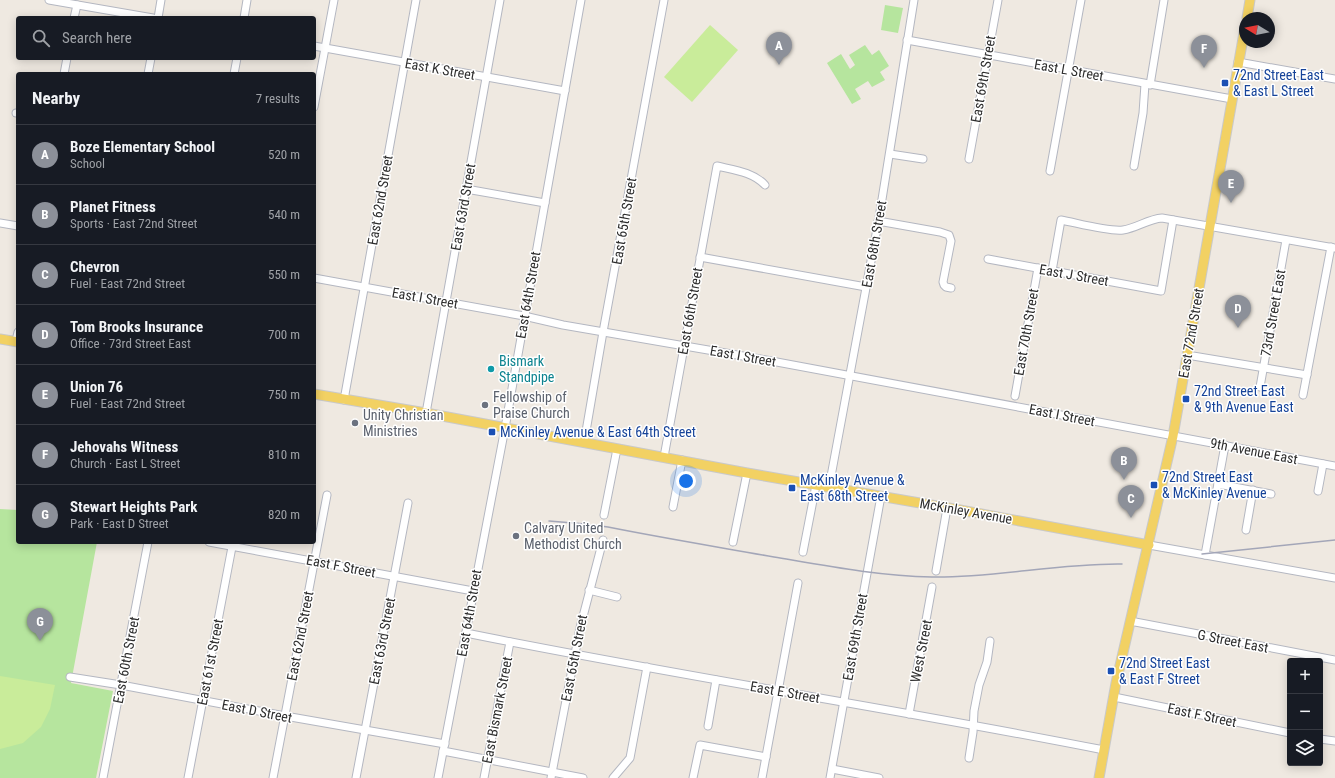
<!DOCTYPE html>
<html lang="en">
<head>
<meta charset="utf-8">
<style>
  :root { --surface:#171b24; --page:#242831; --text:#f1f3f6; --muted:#9ea1a6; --line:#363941; --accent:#8c9099 }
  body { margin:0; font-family:"Roboto Condensed",sans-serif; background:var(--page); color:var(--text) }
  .controls { position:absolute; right:12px; bottom:12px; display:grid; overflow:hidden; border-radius:4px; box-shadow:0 2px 10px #0003 }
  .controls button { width:36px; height:36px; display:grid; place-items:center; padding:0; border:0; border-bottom:1px solid var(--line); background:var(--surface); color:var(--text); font:20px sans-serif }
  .compass { position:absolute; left:1239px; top:12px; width:36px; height:36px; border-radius:50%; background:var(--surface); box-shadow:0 2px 10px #0003; rotate:280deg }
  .you { position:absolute; left:686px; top:481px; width:14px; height:14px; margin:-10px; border:3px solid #fff; border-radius:50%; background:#1a73e8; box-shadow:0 0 0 6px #1a73e833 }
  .badge { display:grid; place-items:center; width:26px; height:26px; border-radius:50%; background:var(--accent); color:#fff; font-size:13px; font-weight:700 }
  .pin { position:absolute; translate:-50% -33px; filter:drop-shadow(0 1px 2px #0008) }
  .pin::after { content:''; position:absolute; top:21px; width:14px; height:12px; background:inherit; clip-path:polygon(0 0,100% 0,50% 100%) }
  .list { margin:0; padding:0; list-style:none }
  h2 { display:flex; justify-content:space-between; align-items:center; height:52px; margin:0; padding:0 16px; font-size:17px }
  h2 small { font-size:13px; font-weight:400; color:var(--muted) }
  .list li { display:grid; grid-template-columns:26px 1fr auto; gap:12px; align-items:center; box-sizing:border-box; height:60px; padding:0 16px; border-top:1px solid var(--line) }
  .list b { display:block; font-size:15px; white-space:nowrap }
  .list p { margin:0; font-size:13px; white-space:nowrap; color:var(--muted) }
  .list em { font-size:13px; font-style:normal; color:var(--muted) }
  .icon { flex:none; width:22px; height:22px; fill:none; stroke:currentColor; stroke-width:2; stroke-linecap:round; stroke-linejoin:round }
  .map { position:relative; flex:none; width:1335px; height:778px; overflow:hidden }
  .search { position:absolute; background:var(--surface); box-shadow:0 2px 10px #0003; left:16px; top:16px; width:300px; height:44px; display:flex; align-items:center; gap:10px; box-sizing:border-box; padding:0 14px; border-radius:4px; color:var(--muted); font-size:15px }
  .panel { position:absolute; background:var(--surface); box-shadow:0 2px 10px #0003; left:16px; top:72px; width:300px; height:472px; border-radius:4px }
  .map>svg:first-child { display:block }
</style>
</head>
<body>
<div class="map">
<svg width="1335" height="778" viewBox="0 0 1335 778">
  <rect width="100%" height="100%" fill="#efe9e1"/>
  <g fill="#b6e59e">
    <path d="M885 5 903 8 898 33 881 30Z"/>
    <path d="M865 45 872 55 879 50 889 66 880 72 885 80 872 87 868 81 855 89 861 99 852 104 827 63 841 54 850 69 855 65 849 55Z"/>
    <path d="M0 509 18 510V542H97L71 683 113 691 96 778H0Z"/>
  </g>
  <g fill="#c9ec9a">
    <path d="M710 25 738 50 692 102 664 77Z"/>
    <path d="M0 676 55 685 50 709 41 727 23 743 0 749Z"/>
  </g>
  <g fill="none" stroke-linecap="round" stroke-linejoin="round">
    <defs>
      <g id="minor">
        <path d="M49 0 153 18"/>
        <path d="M74 18 77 5"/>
        <path d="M158 18 161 0"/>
        <path d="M244 18 247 0"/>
        <path d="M907 40 1232 99"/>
        <path d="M314 46 565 91"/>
        <path d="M1238 62 1335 79"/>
        <path d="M64 74 67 58"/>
        <path d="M148 74 151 58"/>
        <path d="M234 74 237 58"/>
        <path d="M1150 85 1164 0"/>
        <path d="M314 107 334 0"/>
        <path d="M16 113H18"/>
        <path d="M890 154 923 159"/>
        <path d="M969 159 998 0"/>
        <path d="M1134 166 1143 113 1145 84"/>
        <path d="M1050 171 1081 0"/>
        <path d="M466 189 545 203"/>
        <path d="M878 221 940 232 949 235 951 241 943 282 944 285 946 287 951 288"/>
        <path d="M0 223 18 226"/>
        <path d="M700 257 866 287"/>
        <path d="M988 259 1161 291 1173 220"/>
        <path d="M1052 271 1061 220C1077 223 1109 232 1123 230 1137 228 1148 219 1162 218L1335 248"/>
        <path d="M314 278 524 316 563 325 766 360 1335 466"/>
        <path d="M16 341 18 332"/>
        <path d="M1187 355 1307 375"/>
        <path d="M1260 387 1286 240"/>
        <path d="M1303 395 1331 247"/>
        <path d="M1015 396 1038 268"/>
        <path d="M344 400 416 0"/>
        <path d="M426 413 500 0"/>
        <path d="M584 443 603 332 664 0"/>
        <path d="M664 457 717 166C734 170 753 172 765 185"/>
        <path d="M1218 484 1271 494"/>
        <path d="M829 487 879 218 914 0"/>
        <path d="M1318 491 1323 464"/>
        <path d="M673 507 682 460"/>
        <path d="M604 515 617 449"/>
        <path d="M1246 530 1253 490"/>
        <path d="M209 542 473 591"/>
        <path d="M733 542 747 473"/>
        <path d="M1149 545 1335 578"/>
        <path d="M803 552 816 485"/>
        <path d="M1205 555 1225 445"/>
        <path d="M936 571 947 508"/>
        <path d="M589 590 617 597"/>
        <path d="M1130 621 1335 660"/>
        <path d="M466 633C678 676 892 708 1104 750"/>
        <path d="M70 677 121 685 285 716 445 744"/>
        <path d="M1114 697 1290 733"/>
        <path d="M909 714 932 587"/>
        <path d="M708 726 716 680"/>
        <path d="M1320 739 1335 741"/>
        <path d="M443 751 583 778"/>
        <path d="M969 758 973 732 974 711 979 685 987 662 990 641"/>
        <path d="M832 769 879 778"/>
        <path d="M103 778 148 542"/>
        <path d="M188 778 232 547"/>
        <path d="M273 778 327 495"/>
        <path d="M356 778 408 503"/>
        <path d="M438 778 505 428 581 0"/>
        <path d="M484 778 510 642"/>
        <path d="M551 778 580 628 603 540"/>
        <path d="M613 778 630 758 647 667"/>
        <path d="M693 778 700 745 766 757"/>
        <path d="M762 778 798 583"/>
        <path d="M830 778 881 496"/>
      </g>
      <g id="major">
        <path d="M1247 18 1250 0"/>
        <path d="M0 339 18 342"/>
        <path d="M314 394 426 413 747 473 960 510 1149 545"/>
        <path d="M1099 778 1116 683 1173 436 1245 27"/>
      </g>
    </defs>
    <use href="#minor" stroke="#b4b7c1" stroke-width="9"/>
    <use href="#major" stroke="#c9c9c9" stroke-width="11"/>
    <use href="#minor" stroke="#fff" stroke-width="7"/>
    <use href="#major" stroke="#f2d163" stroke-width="9"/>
    <g stroke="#a3a6b8" stroke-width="1.5">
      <path d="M549 521 585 524 608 527C663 538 718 547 774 557 827 566 879 576 932 577 996 578 1058 563 1122 564"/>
      <path d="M1202 554 1335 540"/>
    </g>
  </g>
  <g fill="#1a4fb4" stroke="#fff" stroke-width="1.5">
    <rect x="1221" y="79" width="8" height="8" rx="2"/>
    <rect x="1182" y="395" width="8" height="8" rx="2"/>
    <rect x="488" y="428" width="8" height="8" rx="2"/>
    <rect x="1150" y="481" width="8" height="8" rx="2"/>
    <rect x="788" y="484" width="8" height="8" rx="2"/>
    <rect x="1107" y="667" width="8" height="8" rx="2"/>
  </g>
  <circle fill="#0f9aa8" stroke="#fff" stroke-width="1.5" cx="491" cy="369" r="4"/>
  <g fill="#6b7280" stroke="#fff" stroke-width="1.5">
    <circle cx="485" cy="405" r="4"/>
    <circle cx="355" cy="423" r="4"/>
    <circle cx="516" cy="536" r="4"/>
  </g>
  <g text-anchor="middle" stroke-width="3" stroke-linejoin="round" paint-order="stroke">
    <g font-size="14" fill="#2e2e2e" stroke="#fff">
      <text transform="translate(440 69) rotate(10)" y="5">East K Street</text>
      <text transform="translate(1069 70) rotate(10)" y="5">East L Street</text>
      <text transform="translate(983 79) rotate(-80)" y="5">East 69th Street</text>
      <text transform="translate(380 200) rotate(-80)" y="5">East 62nd Street</text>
      <text transform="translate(463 207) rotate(-80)" y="5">East 63rd Street</text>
      <text transform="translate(624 221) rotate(-80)" y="5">East 65th Street</text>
      <text transform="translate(874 244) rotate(-80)" y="5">East 68th Street</text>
      <text transform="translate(1074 275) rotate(10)" y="5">East J Street</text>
      <text transform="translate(528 295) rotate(-80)" y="5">East 64th Street</text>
      <text transform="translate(425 298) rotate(10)" y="5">East I Street</text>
      <text transform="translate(690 311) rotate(-80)" y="5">East 66th Street</text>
      <text transform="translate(1273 313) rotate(-80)" y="5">73rd Street East</text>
      <text transform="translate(1026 332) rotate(-80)" y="5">East 70th Street</text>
      <text transform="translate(1191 333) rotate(-80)" y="5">East 72nd Street</text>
      <text transform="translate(743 356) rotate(10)" y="5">East I Street</text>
      <text transform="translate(1062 415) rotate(11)" y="5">East I Street</text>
      <text transform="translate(1254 451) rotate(11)" y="5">9th Avenue East</text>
      <text transform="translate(966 511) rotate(10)" y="5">McKinley Avenue</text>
      <text transform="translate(341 566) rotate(11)" y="5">East F Street</text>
      <text transform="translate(469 613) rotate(-80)" y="5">East 64th Street</text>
      <text transform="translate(300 636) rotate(-79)" y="5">East 62nd Street</text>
      <text transform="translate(855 637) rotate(-80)" y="5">East 69th Street</text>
      <text transform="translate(382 641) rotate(-79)" y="5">East 63rd Street</text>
      <text transform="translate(1233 641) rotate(11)" y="5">G Street East</text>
      <text transform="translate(921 651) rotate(-79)" y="5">West Street</text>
      <text transform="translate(574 658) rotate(-79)" y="5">East 65th Street</text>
      <text transform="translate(126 660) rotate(-79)" y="5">East 60th Street</text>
      <text transform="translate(210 662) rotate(-79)" y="5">East 61st Street</text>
      <text transform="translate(785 692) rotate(10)" y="5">East E Street</text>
      <text transform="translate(497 710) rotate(-79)" y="5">East Bismark Street</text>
      <text transform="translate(257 711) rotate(11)" y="5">East D Street</text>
      <text transform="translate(1202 715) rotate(12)" y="5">East F Street</text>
    </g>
    <g font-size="14" fill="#164399" stroke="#fff" text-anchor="start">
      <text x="1233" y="80">72nd Street East<tspan x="1233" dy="16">&amp; East L Street</tspan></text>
      <text x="1194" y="396">72nd Street East<tspan x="1194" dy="16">&amp; 9th Avenue East</tspan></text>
      <text x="500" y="437">McKinley Avenue &amp; East 64th Street</text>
      <text x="1162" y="482">72nd Street East<tspan x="1162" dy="16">&amp; McKinley Avenue</tspan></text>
      <text x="800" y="485">McKinley Avenue &amp;<tspan x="800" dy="16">East 68th Street</tspan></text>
      <text x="1119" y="668">72nd Street East<tspan x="1119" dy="16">&amp; East F Street</tspan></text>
    </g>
    <g font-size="14" fill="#0d838f" stroke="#fff" text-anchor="start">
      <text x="499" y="366">Bismark<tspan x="499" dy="16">Standpipe</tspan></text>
    </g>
    <g font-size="14" fill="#5b616d" stroke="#fff" text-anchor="start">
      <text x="493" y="402">Fellowship of<tspan x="493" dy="16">Praise Church</tspan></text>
      <text x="363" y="420">Unity Christian<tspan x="363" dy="16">Ministries</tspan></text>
      <text x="524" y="533">Calvary United<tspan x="524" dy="16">Methodist Church</tspan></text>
    </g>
  </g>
</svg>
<div class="controls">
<button>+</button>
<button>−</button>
<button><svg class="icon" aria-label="layers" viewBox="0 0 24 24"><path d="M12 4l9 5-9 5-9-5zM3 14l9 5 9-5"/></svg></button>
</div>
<svg class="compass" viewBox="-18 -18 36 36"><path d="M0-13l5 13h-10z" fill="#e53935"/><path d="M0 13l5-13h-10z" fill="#9ea1a6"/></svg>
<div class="you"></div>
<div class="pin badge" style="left:779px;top:65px">A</div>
<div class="pin badge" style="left:1124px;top:480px">B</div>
<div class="pin badge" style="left:1131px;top:518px">C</div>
<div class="pin badge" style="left:1238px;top:328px">D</div>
<div class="pin badge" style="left:1231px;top:203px">E</div>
<div class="pin badge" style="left:1204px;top:68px">F</div>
<div class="pin badge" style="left:40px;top:641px">G</div>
<div class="search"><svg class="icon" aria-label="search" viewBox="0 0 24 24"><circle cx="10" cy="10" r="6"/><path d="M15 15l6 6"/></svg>Search here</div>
<section class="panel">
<h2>Nearby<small>7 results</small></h2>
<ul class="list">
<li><span class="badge">A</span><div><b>Boze Elementary School</b><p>School</p></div><em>520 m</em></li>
<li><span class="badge">B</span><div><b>Planet Fitness</b><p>Sports · East 72nd Street</p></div><em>540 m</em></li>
<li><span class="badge">C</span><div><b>Chevron</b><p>Fuel · East 72nd Street</p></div><em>550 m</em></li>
<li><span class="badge">D</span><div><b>Tom Brooks Insurance</b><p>Office · 73rd Street East</p></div><em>700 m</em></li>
<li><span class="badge">E</span><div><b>Union 76</b><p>Fuel · East 72nd Street</p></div><em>750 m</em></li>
<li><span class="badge">F</span><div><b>Jehovahs Witness</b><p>Church · East L Street</p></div><em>810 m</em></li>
<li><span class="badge">G</span><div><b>Stewart Heights Park</b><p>Park · East D Street</p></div><em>820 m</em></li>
</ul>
</section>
</div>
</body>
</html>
